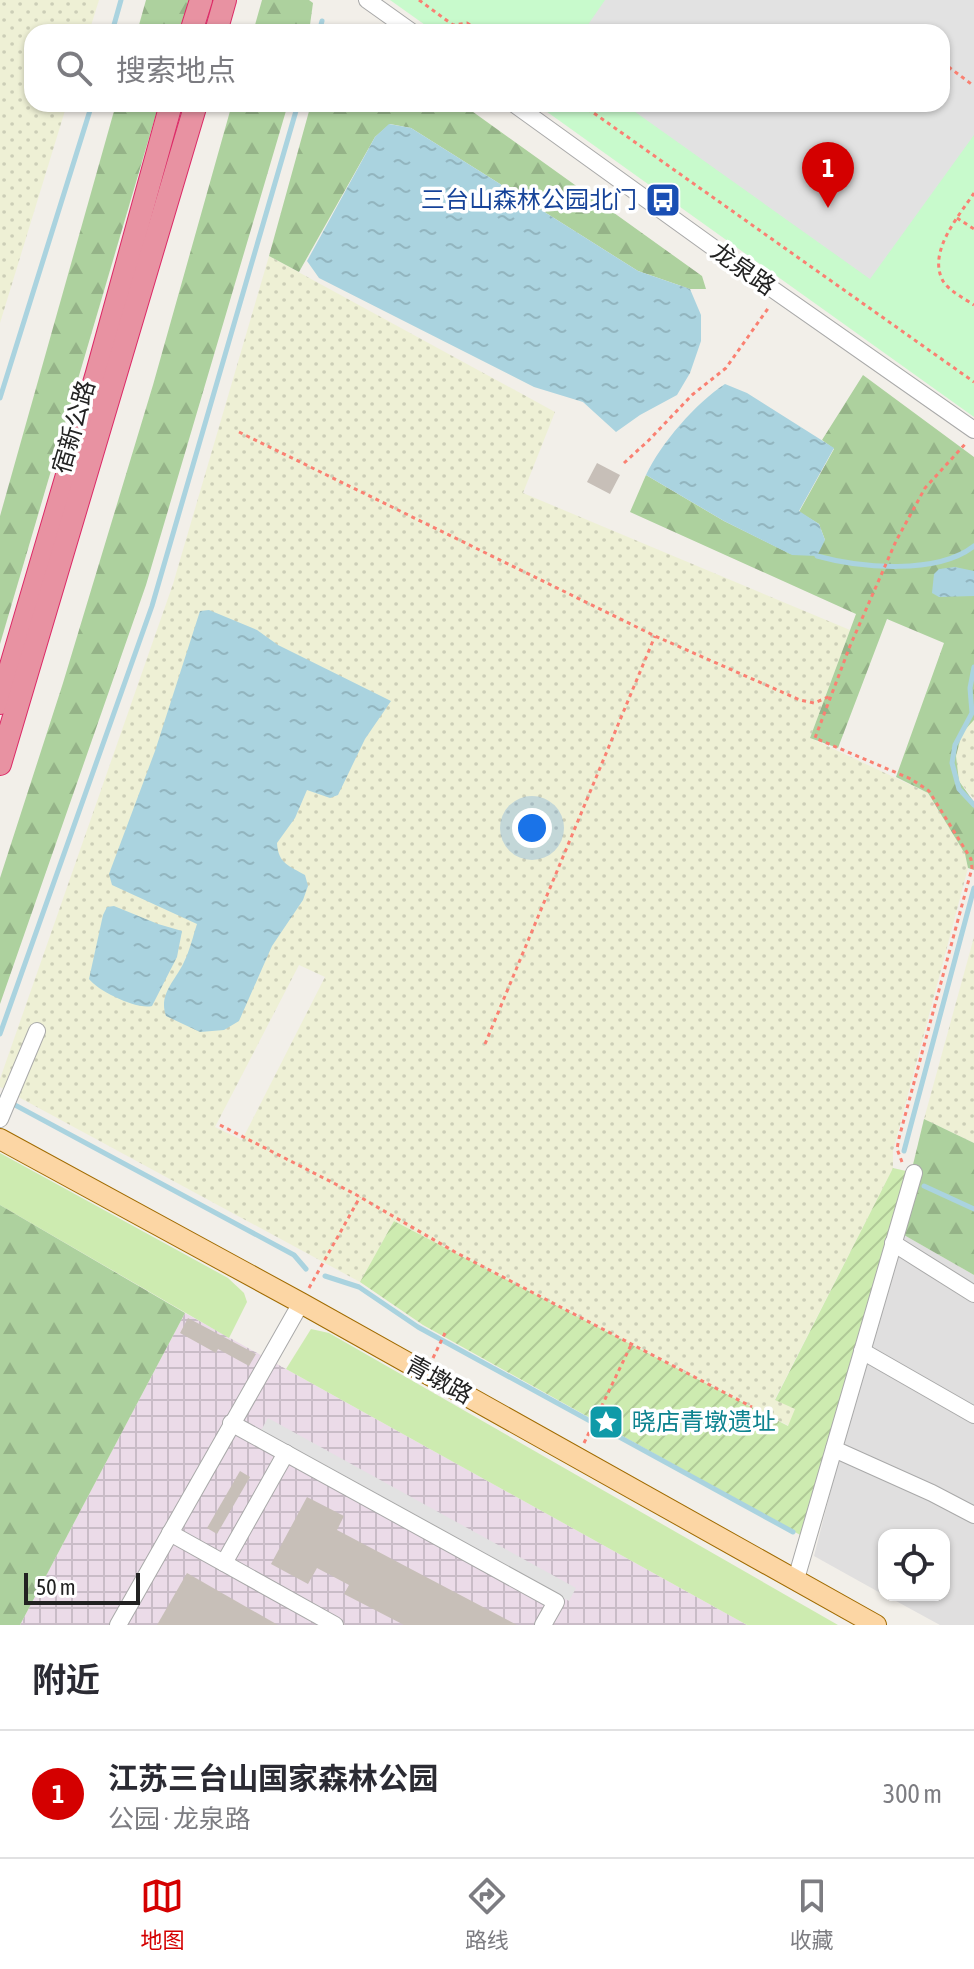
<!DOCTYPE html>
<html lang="zh">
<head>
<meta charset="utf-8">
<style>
  :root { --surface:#fff; --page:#f7f7f7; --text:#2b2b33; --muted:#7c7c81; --line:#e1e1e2; --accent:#d40000 }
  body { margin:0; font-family:"Asap Condensed","Noto Sans SC",sans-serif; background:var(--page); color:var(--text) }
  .controls { position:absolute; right:24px; bottom:24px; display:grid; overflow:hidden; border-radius:16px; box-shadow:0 2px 6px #0004 }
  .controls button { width:72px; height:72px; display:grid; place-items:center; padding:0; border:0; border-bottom:2px solid var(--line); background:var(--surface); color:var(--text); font:40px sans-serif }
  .scale { position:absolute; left:24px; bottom:20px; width:116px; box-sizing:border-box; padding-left:8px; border:4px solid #222; border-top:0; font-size:22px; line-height:28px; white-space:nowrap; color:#222; -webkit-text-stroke:6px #fff; paint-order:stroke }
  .you { position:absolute; left:532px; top:828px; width:28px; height:28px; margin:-20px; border:6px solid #fff; border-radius:50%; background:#1a73e8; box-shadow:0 0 0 12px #1a73e833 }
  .badge { display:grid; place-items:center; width:52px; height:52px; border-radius:50%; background:var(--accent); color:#fff; font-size:26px; font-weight:700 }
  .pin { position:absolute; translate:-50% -66px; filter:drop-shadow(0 2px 4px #0008) }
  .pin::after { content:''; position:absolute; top:42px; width:28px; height:24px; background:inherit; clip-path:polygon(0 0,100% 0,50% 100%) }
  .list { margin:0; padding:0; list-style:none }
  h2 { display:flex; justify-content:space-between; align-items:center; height:104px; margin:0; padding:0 32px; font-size:34px }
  h2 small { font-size:26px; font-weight:400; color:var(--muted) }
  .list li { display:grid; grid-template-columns:52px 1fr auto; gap:24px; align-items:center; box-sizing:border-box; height:128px; padding:0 32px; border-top:2px solid var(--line) }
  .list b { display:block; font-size:30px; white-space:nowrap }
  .list p { margin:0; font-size:26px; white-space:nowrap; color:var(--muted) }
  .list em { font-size:26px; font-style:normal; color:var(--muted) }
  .icon { flex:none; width:44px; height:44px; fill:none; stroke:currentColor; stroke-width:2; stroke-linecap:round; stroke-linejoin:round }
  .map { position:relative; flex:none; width:974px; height:1625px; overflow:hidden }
  .search { position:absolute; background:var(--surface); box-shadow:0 2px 6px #0004; left:24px; right:24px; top:24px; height:88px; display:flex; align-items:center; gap:20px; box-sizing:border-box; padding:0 28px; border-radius:24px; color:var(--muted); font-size:30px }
  .sheet { height:232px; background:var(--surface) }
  nav { display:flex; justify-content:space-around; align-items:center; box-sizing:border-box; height:112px; border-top:2px solid var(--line); background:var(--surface); font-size:22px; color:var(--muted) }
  nav a { display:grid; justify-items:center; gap:4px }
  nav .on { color:var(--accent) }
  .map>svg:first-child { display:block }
</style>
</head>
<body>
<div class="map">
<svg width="974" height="1625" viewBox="0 0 974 1625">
  <defs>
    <pattern id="industrial-grid" width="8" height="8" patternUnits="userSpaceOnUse" patternTransform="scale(2)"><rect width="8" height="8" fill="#ebdbe8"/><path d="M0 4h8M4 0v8" fill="none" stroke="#c9bcc7"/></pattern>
    <pattern id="farmland-dots" width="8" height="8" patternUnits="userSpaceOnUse" patternTransform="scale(2)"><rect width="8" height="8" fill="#eef0d5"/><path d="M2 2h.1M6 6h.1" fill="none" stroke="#ccceb7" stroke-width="1.8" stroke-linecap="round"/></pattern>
    <pattern id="forest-firs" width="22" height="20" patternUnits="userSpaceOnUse" patternTransform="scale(2)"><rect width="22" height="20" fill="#add19e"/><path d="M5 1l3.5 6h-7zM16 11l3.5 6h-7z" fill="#95b388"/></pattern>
    <pattern id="garden-furrows" width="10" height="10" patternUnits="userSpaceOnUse" patternTransform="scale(2)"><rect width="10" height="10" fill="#cdebb0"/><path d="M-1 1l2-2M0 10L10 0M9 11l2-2" fill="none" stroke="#b0c997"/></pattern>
    <pattern id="water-ripples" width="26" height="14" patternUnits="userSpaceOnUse" patternTransform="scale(2)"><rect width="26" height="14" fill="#aad3df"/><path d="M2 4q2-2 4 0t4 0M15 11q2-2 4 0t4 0" fill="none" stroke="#92b5bf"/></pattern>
  </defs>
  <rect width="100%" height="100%" fill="#f2efe9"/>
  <path fill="#e0dfdf" d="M897 1231 974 1275V1625H940L885 1595H944V1535H884V1595L814 1556Z"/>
  <path fill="url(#industrial-grid)" d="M185 1313 747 1625H20Z"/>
  <g fill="url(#farmland-dots)" fill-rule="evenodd">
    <path d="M0 0H99L89 32H32V104H67L0 323Z"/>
    <path d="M269 256 555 412 523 493 850 630 810 738 928 793 965 854 968 868 893 1151V1168L775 1399 796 1409 789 1426 394 1221 360 1282 0 1087V1079L173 584ZM299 965 325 977 242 1140 215 1127Z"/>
    <path d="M974 720V799L959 781 956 756 962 732Z"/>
    <path d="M974 937V1143L924 1119Z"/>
  </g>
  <g fill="#cdebb0">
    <path d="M0 1153 228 1278 244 1293 247 1302 229 1338 0 1205Z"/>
    <path d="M311 1329 329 1333 838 1625H747L286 1369Z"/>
  </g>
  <g fill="url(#forest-firs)">
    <path d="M146 0H190L181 32H137Z"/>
    <path d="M262 0H309L313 3 309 32H253Z"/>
    <path d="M116 104H159L0 644V516Z"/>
    <path d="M232 104H288L146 585 0 1004V878L63 683 153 385Z"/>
    <path d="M311 104H462L702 276 706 289H690L638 271 411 128 390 124 375 137 299 272 269 256Z"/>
    <path d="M863 375 974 457V720L962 733 956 756 959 781 974 802V870L968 868 965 854 928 793 896 777 944 643 887 619 838 748 810 738 856 614 630 512 646 475 724 521 791 554 825 540 819 524 799 512 834 449 822 440Z"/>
    <path d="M924 1119 974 1143V1275L897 1231Z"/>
    <path d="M0 1205 185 1313 20 1625H0Z"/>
  </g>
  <path fill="#c8facc" d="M390 0H974V417L536 104H942V32H435Z"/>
  <path fill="url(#garden-furrows)" d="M893 1168 906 1171 802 1536 423 1325 360 1282 394 1221 788 1426 795 1409 775 1400Z"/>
  <g fill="#e2e2e2">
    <path d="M605 0H974V135L870 279 624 104H942V32H583Z"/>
    <path d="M268 1418 576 1588 569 1601 260 1432Z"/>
  </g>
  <g fill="url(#water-ripples)">
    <path d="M389 124 411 128 638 271 690 289 701 315V341L690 373 677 395 640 415 616 432 583 402 534 387 319 278 307 261 375 137Z"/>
    <path d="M725 384 747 393 834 448 799 511 819 524 825 540 817 556 792 555 724 521 646 475C661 443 696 403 725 384Z"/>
    <path d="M955 567 974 571V596L939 597 932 593 934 574 939 569Z"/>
    <path d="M209 610 257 630 278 645 391 701 365 739 338 795 330 798 307 790 295 818 277 843C278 864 290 866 305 875L308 886 303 900 272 946 239 1021 224 1030 200 1032 166 1016C158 994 176 980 184 962 190 950 193 936 197 924L112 885 109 874 155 751 200 611Z"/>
    <path d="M114 906 158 924 182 931 177 957 152 1006C137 1010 98 991 89 979L103 915 107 907Z"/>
  </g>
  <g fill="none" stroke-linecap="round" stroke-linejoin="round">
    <g stroke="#aad3df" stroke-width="5">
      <path d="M112 32 121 0"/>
      <path d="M319 32 322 21"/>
      <path d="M0 398 92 104"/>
      <path d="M817 556C860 568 937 575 974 546"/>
      <path d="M974 667 970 688 972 713 955 745 952 763 959 789 974 805"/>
      <path d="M0 1034 152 606 298 104"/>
      <path d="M0 1097 294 1255 306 1269"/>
      <path d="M904 1151 974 888"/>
      <path d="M924 1186 974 1209"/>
      <path d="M325 1276 359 1287 418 1327 793 1532"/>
    </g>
  </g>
  <g fill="#c7bfb8">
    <path d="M597 463 620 475 610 494 587 482Z"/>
    <path d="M188 1318 256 1354 249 1366 218 1349 216 1353 180 1333Z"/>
    <path d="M240 1471 250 1477 217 1534 207 1528Z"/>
    <path d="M307 1497 344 1516 337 1530 517 1625H404L344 1594 349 1585 317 1568 308 1584 271 1564Z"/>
    <path d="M187 1573 278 1625H157Z"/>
  </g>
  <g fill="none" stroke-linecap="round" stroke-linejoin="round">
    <defs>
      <g id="minor">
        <path d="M367 0 412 32"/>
        <path d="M514 104 718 251 974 430"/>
        <path d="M0 1119 37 1031"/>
        <path d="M893 1243 974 1294"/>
        <path d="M862 1351 974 1415"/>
        <path d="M231 1423 556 1602 543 1625"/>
        <path d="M834 1449 932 1493 974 1515"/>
        <path d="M170 1533 335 1625"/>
        <path d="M224 1563 286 1453"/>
        <path d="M796 1579 914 1173"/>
        <path d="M118 1625 301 1303"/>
      </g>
      <path id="major" d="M0 1139 301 1303 876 1625"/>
      <g id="highway">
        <path d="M191 32 201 0"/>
        <path d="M216 32 225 0"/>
        <path d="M0 703 97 373 171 104"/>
        <path d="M0 764 196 104"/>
      </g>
    </defs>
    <use href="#minor" stroke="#a9a9a9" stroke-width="18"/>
    <use href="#major" stroke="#a06b00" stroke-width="22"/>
    <use href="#highway" stroke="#dc2a67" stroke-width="24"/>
    <g stroke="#fa8072" stroke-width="3" stroke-dasharray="4 4" stroke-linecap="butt">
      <path d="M419 0 453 25 467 23 481 32"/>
      <path d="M942 62 974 86"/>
      <path d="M581 104 974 382"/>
      <path d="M974 193C959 216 927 252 943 281 949 291 965 299 974 305"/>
      <path d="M957 218 974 229"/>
      <path d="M239 432 655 636 800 700 814 703 831 696"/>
      <path d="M624 463 649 440 692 395 726 368 769 307"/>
      <path d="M485 1044 655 636"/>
      <path d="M220 1125 353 1193 455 1252 752 1407"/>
      <path d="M902 1162 897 1149 899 1138 972 868 971 859 929 791 911 779 815 738 850 646 896 541 925 488 967 442"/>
      <path d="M309 1288 360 1197"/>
      <path d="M433 1358 445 1333"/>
      <path d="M584 1443 631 1345"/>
    </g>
    <use href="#minor" stroke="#fff" stroke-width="16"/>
    <use href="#major" stroke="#fcd6a4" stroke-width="20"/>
    <use href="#highway" stroke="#e892a2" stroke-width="22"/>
  </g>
  <defs>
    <symbol id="bus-square" viewBox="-11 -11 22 22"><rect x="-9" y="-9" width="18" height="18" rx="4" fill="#1a4fb4" stroke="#fff"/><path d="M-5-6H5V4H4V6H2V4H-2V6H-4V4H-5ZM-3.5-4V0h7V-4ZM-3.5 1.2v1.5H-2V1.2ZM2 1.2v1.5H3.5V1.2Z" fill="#fff"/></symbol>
    <symbol id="sight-square" viewBox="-11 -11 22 22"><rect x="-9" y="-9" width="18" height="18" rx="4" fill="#0f9aa8" stroke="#fff"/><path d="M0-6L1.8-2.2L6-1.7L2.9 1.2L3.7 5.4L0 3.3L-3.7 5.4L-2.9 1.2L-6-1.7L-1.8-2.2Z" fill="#fff"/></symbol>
  </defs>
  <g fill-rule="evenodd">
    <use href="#bus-square" x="643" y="180" width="40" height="40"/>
    <use href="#sight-square" x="586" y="1402" width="40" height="40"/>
  </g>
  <g text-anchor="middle" stroke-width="7" stroke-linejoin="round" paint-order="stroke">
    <g font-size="24" fill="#164399" stroke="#fff" text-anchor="end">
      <text x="637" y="208">三台山森林公园北门</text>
    </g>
    <g font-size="24" fill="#222" stroke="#fff">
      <text transform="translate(743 269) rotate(35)" y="8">龙泉路</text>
      <text transform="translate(74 427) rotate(-74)" y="8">宿新公路</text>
      <text transform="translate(439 1380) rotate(29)" y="8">青墩路</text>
    </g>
    <g font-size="24" fill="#0d838f" stroke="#fff" text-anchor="start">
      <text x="632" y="1430">晓店青墩遗址</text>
    </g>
  </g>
</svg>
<div class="controls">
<button><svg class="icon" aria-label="locate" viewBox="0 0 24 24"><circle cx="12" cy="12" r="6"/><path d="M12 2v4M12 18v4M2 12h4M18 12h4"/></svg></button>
</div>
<div class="scale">50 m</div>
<div class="you"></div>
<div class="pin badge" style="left:828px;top:208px">1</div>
<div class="search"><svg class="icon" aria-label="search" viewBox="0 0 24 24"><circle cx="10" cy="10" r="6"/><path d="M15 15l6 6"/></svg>搜索地点</div>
</div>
<section class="sheet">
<h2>附近<small></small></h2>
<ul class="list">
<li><span class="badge">1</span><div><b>江苏三台山国家森林公园</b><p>公园 · 龙泉路</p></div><em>300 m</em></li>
</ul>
</section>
<nav>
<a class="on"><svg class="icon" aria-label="map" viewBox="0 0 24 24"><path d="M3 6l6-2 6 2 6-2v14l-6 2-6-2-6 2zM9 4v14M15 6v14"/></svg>地图</a>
<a><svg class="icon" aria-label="directions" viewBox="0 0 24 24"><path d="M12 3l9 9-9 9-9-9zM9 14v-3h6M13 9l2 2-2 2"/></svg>路线</a>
<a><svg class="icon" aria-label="saved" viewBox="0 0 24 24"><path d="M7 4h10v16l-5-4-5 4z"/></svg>收藏</a>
</nav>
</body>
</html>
